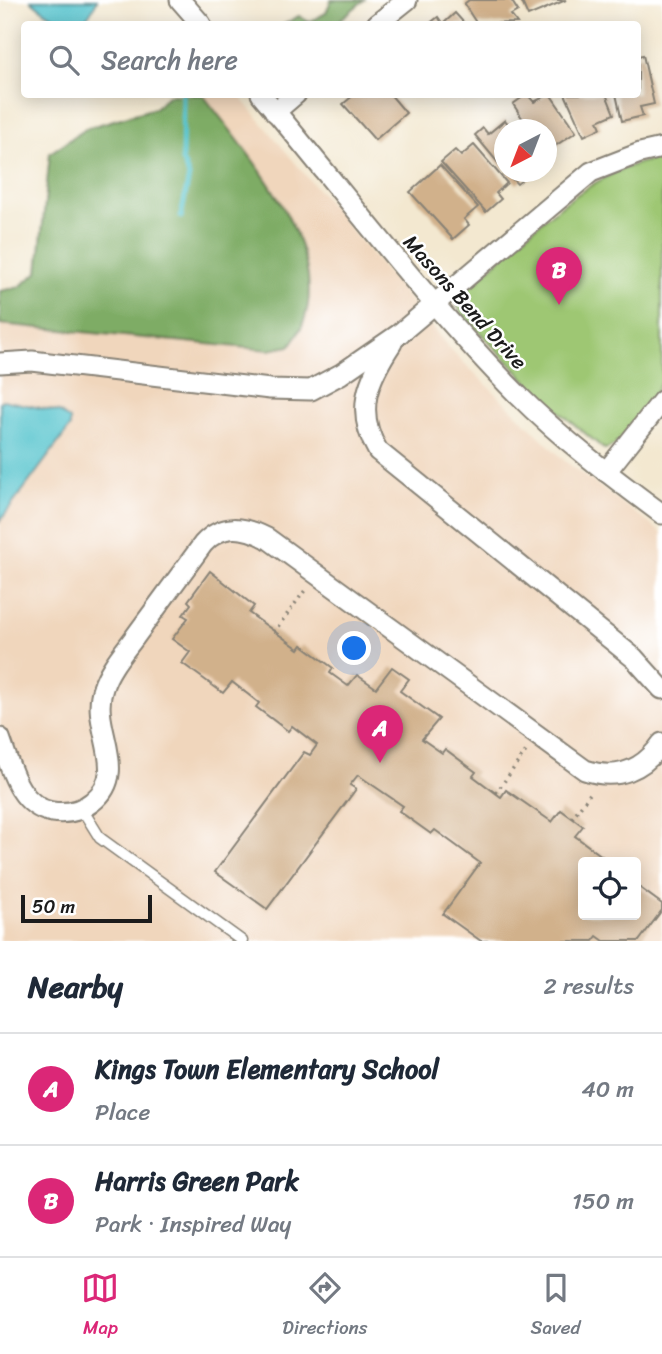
<!DOCTYPE html>
<html lang="en">
<head>
<meta charset="utf-8">
<style>
  :root { --surface:#fff; --page:#f6f6f7; --text:#1f2937; --muted:#747a83; --line:#e0e1e3; --accent:#db2777 }
  body { margin:0; font-family:Sriracha,sans-serif; background:var(--page); color:var(--text) }
  .controls { position:absolute; right:21px; bottom:21px; display:grid; overflow:hidden; border-radius:7px; box-shadow:0 4px 18px #0003 }
  .controls button { width:63px; height:63px; display:grid; place-items:center; padding:0; border:0; border-bottom:2px solid var(--line); background:var(--surface); color:var(--text); font:35px sans-serif }
  .compass { position:absolute; left:494px; top:119px; width:63px; height:63px; border-radius:50%; background:var(--surface); box-shadow:0 4px 18px #0003; rotate:222deg }
  .scale { position:absolute; left:21px; bottom:18px; width:131px; box-sizing:border-box; padding-left:7px; border:4px solid #1c1c1c; border-top:0; font-size:19px; line-height:24px; white-space:nowrap; color:#1c1c1c; -webkit-text-stroke:5px #fff; paint-order:stroke }
  .you { position:absolute; left:355px; top:649px; width:24px; height:24px; margin:-18px; border:5px solid #fff; border-radius:50%; background:#1a73e8; box-shadow:0 0 0 10px #1a73e833 }
  .badge { display:grid; place-items:center; width:46px; height:46px; border-radius:50%; background:var(--accent); color:#fff; font-size:23px; font-weight:700 }
  .pin { position:absolute; translate:-50% -58px; filter:drop-shadow(0 2px 4px #0008) }
  .pin::after { content:''; position:absolute; top:37px; width:24px; height:21px; background:inherit; clip-path:polygon(0 0,100% 0,50% 100%) }
  .list { margin:0; padding:0; list-style:none }
  h2 { display:flex; justify-content:space-between; align-items:center; height:91px; margin:0; padding:0 28px; font-size:30px }
  h2 small { font-size:23px; font-weight:400; color:var(--muted) }
  .list li { display:grid; grid-template-columns:46px 1fr auto; gap:21px; align-items:center; box-sizing:border-box; height:112px; padding:0 28px; border-top:2px solid var(--line) }
  .list b { display:block; font-size:26px; white-space:nowrap }
  .list p { margin:0; font-size:23px; white-space:nowrap; color:var(--muted) }
  .list em { font-size:23px; font-style:normal; color:var(--muted) }
  .icon { flex:none; width:38px; height:38px; fill:none; stroke:currentColor; stroke-width:2; stroke-linecap:round; stroke-linejoin:round }
  .map { position:relative; flex:none; width:662px; height:941px; overflow:hidden }
  .search { position:absolute; background:var(--surface); box-shadow:0 4px 18px #0003; left:21px; right:21px; top:21px; height:77px; display:flex; align-items:center; gap:18px; box-sizing:border-box; padding:0 24px; border-radius:7px; color:var(--muted); font-size:26px }
  .sheet { height:315px; background:var(--surface) }
  nav { display:flex; justify-content:space-around; align-items:center; box-sizing:border-box; height:98px; border-top:2px solid var(--line); background:var(--surface); font-size:19px; color:var(--muted) }
  nav a { display:grid; justify-items:center; gap:4px }
  nav .on { color:var(--accent) }
  .map>svg:first-child { display:block }
</style>
</head>
<body>
<div class="map">
<svg width="662" height="941" viewBox="0 0 662 941">
  <rect width="100%" height="100%" fill="#fff"/>
  <filter id="ink" filterUnits="userSpaceOnUse"><feTurbulence type="fractalNoise" baseFrequency=".0143" numOctaves="2"/><feDisplacementMap in="SourceGraphic" scale="14" xChannelSelector="R" yChannelSelector="G"/><feConvolveMatrix kernelMatrix="1 2 1 2 8 2 1 2 1" color-interpolation-filters="sRGB"/></filter>
  <filter id="wash" filterUnits="userSpaceOnUse"><feTurbulence type="fractalNoise" baseFrequency=".00686" numOctaves="4" result="noise"/><feDisplacementMap in="SourceGraphic" scale="28" xChannelSelector="R" yChannelSelector="G"/><feGaussianBlur stdDeviation="1.57" result="paint"/><feColorMatrix in="noise" values="0 0 0 0 0 0 0 0 0 0 0 0 0 0 0 0 0 1.4 0 .05"/><feComposite in="paint" operator="in"/></filter>
  <g filter="url(#wash)">
    <rect width="100%" height="100%" fill="#f3e8d0"/>
    <path fill="#f0d6bc" fill-rule="evenodd" d="M169 95H239L450 349 566 462 662 533V941H0V291L19 287 38 272 50 153 87 128 155 108ZM583 862H636V915H583Z"/>
    <path fill="#9ec773" stroke="#5d7248" stroke-width="2" d="M662 158V380C654 397 623 448 604 449L544 399 461 313 456 303 460 295C517 246 584 169 662 158Z"/>
    <g fill="#7eac65" stroke="#4d6440" stroke-width="2">
      <path d="M331 0H364L335 24H285L299 16 309 22 326 13Z"/>
      <path d="M169 95H203C250 157 351 268 290 346L269 350 0 324V291L19 287 38 272 50 153 87 128 155 108Z"/>
    </g>
    <g fill="#57c4ce" stroke="#3a7075" stroke-width="2">
      <path d="M31 0H97C88 23 77 29 54 17 46 12 37 7 31 0Z"/>
      <path d="M3 400 59 412 70 420V427L0 521V402Z"/>
    </g>
    <g fill="none" stroke-linecap="round" stroke-linejoin="round">
      <path stroke="#57c4ce" stroke-width="5" d="M181 217 189 176 182 160 183 94"/>
    </g>
    <g id="blocks">
      <g fill="#d1b18b">
        <path d="M469 0H511L518 11 511 15 517 23 477 24 464 4Z"/>
        <path d="M521 0H566L528 16Z"/>
        <path d="M455 13 465 24H429L438 17 443 24Z"/>
        <path d="M643 55 654 104 640 107 643 116 622 121 616 94H638V56Z"/>
        <path d="M355 94H390L406 113 375 140 343 104Z"/>
        <path d="M527 94 534 102 550 94 576 132 546 152V130H530L513 104Z"/>
        <path d="M565 94H606L614 114 598 121 601 128 584 136Z"/>
        <path d="M505 120 513 130H504V170L475 135 483 128 488 134Z"/>
        <path d="M474 145 507 183 496 193 501 199 486 212 441 162 455 150 461 156Z"/>
        <path d="M440 165 478 207 464 219 469 225 453 239 410 192Z"/>
        <path d="M506 172H532L517 184Z"/>
        <path d="M210 571 254 606 249 613 299 649 302 645 333 668 330 673 348 686 357 675 376 688 392 667 409 679 400 691 439 719 422 739 442 753 445 749 476 772 473 776 501 797 506 790 552 822 561 810 583 826 575 836 610 862H583V915H636V885L662 904V910L639 941H604L597 936 593 941H481L443 914 480 863 435 830 431 834 399 811 403 806 358 775 350 785 356 789 267 909 215 872 304 752 310 755 317 745 292 726 288 731 256 707 259 703 232 682 223 693 182 663 190 652 172 639 188 618 183 615 191 604 188 601Z"/>
      </g>
    </g>
  </g>
  <g filter="url(#ink)">
    <use href="#blocks" fill-opacity="0" stroke="#888276" stroke-width="2"/>
    <g fill="none" stroke-linecap="round" stroke-linejoin="round">
      <defs>
        <path id="service" d="M82 809 100 838 242 941"/>
        <g id="minor">
          <path d="M180 0 201 24"/>
          <path d="M377 24 407 0"/>
          <path d="M261 94C346 195 425 301 518 395 562 439 612 477 662 514"/>
          <path d="M275 112 296 94"/>
          <path d="M392 343C368 379 354 411 378 451L634 658 662 689"/>
          <path d="M0 363 32 361 270 389 311 390 341 374 399 334 591 172 640 153 662 148"/>
          <path d="M606 472 662 401"/>
          <path d="M0 738C10 765 18 806 52 812 67 814 81 811 92 802 132 771 89 727 103 688 109 668 125 651 137 634 159 604 181 574 203 544 222 523 243 526 267 538L585 770C617 781 643 770 662 743"/>
        </g>
      </defs>
      <use href="#service" stroke="#888276" stroke-width="13"/>
      <use href="#minor" stroke="#888276" stroke-width="23"/>
      <g stroke="#888276" stroke-width="3.5" stroke-dasharray="2 5" stroke-linecap="butt">
        <path d="M274 632 306 589"/>
        <path d="M496 793 526 751"/>
        <path d="M572 818 592 791"/>
      </g>
      <use href="#service" stroke="#fff" stroke-width="10"/>
      <use href="#minor" stroke="#fff" stroke-width="19"/>
    </g>
  </g>
  <g text-anchor="middle" stroke-width="5" stroke-linejoin="round" paint-order="stroke">
    <g font-size="21" fill="#1c1c1c" stroke="#fff">
      <text transform="translate(465 302) rotate(48)" y="7">Masons Bend Drive</text>
    </g>
  </g>
</svg>
<div class="controls">
<button><svg class="icon" aria-label="locate" viewBox="0 0 24 24"><circle cx="12" cy="12" r="6"/><path d="M12 2v4M12 18v4M2 12h4M18 12h4"/></svg></button>
</div>
<svg class="compass" viewBox="-18 -18 36 36"><path d="M0-13l5 13h-10z" fill="#e53935"/><path d="M0 13l5-13h-10z" fill="#747a83"/></svg>
<div class="scale">50 m</div>
<div class="you"></div>
<div class="pin badge" style="left:380px;top:763px">A</div>
<div class="pin badge" style="left:559px;top:305px">B</div>
<div class="search"><svg class="icon" aria-label="search" viewBox="0 0 24 24"><circle cx="10" cy="10" r="6"/><path d="M15 15l6 6"/></svg>Search here</div>
</div>
<section class="sheet">
<h2>Nearby<small>2 results</small></h2>
<ul class="list">
<li><span class="badge">A</span><div><b>Kings Town Elementary School</b><p>Place</p></div><em>40 m</em></li>
<li><span class="badge">B</span><div><b>Harris Green Park</b><p>Park · Inspired Way</p></div><em>150 m</em></li>
</ul>
</section>
<nav>
<a class="on"><svg class="icon" aria-label="map" viewBox="0 0 24 24"><path d="M3 6l6-2 6 2 6-2v14l-6 2-6-2-6 2zM9 4v14M15 6v14"/></svg>Map</a>
<a><svg class="icon" aria-label="directions" viewBox="0 0 24 24"><path d="M12 3l9 9-9 9-9-9zM9 14v-3h6M13 9l2 2-2 2"/></svg>Directions</a>
<a><svg class="icon" aria-label="saved" viewBox="0 0 24 24"><path d="M7 4h10v16l-5-4-5 4z"/></svg>Saved</a>
</nav>
</body>
</html>
